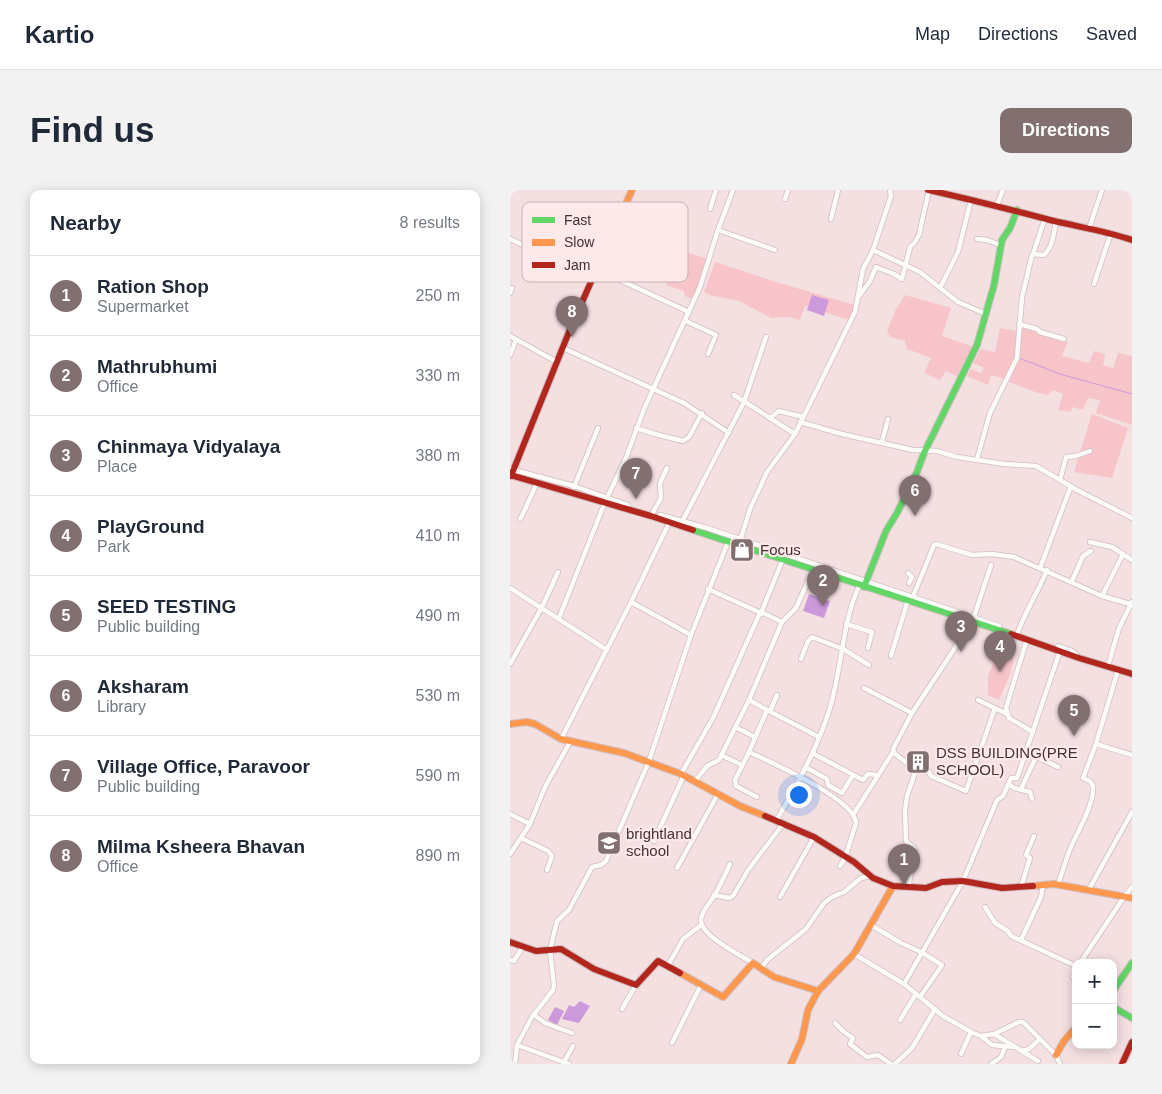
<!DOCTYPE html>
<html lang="en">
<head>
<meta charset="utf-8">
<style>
  :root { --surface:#fff; --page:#f2f2f3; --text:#1f2937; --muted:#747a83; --line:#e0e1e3; --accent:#826f70 }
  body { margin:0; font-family:Helvetica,sans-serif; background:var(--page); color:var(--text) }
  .controls { position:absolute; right:15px; bottom:15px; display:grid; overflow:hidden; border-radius:10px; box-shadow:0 2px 12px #0003 }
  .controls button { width:45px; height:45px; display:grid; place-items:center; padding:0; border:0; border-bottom:1px solid var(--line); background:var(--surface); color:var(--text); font:25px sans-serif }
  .you { position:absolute; left:288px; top:604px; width:18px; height:18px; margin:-12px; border:4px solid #fff; border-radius:50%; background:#1a73e8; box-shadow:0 0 0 8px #1a73e833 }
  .badge { display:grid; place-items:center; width:32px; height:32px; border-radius:50%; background:var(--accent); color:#fff; font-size:16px; font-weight:700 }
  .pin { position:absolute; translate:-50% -41px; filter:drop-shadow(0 1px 2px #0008) }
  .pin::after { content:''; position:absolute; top:26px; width:18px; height:15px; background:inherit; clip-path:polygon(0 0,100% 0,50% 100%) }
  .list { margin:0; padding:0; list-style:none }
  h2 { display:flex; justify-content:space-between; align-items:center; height:65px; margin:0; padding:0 20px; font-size:21px }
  h2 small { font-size:16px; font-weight:400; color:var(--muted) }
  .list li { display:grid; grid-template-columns:32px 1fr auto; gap:15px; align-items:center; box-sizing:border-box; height:80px; padding:0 20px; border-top:1px solid var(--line) }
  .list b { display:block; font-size:19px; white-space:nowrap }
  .list p { margin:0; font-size:16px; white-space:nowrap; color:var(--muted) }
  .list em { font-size:16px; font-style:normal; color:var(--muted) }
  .map { position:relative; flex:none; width:622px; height:874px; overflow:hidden; border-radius:10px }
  header { display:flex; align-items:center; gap:30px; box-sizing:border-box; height:70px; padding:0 25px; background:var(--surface); border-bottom:1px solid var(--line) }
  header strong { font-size:24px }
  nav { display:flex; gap:28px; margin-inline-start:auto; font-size:18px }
  .intro { display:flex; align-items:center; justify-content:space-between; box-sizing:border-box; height:120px; padding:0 30px }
  h1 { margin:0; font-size:35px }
  .button { padding:12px 22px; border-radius:10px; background:var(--accent); color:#fff; font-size:18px; font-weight:700 }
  main { display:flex; gap:30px; padding:0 30px }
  aside { flex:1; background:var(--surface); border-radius:10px; box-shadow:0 2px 12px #0003 }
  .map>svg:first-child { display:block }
</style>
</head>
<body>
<header>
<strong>Kartio</strong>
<nav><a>Map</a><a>Directions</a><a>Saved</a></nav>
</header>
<div class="intro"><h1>Find us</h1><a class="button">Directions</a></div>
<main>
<aside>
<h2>Nearby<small>8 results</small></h2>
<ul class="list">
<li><span class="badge">1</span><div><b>Ration Shop</b><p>Supermarket</p></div><em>250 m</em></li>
<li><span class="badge">2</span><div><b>Mathrubhumi</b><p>Office</p></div><em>330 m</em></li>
<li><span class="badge">3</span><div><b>Chinmaya Vidyalaya</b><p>Place</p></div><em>380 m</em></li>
<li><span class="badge">4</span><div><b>PlayGround</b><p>Park</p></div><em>410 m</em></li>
<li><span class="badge">5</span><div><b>SEED TESTING</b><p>Public building</p></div><em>490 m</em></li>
<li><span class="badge">6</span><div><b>Aksharam</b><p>Library</p></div><em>530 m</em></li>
<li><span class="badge">7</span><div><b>Village Office, Paravoor</b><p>Public building</p></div><em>590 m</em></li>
<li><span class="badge">8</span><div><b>Milma Ksheera Bhavan</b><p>Office</p></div><em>890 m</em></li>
</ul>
</aside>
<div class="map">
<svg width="622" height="874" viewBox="0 0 622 874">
  <rect width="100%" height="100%" fill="#f4dfe1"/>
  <g fill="#f7c5c9">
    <path d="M126 44 164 60 162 66 171 70 176 62 198 69 183 109 175 106 174 101 156 95 159 86 117 61Z"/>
    <path d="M205 72 266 92 345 115 339 130 295 116 290 130 279 127 261 128 229 111 199 105 194 102Z"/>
    <path d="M395 105 441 118 432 146 464 157 449 187 436 181 430 190 414 183 421 168 397 159 395 151 380 147 377 141 386 119Z"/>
    <path d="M490 138 507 141 506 166 495 189 481 185 478 195 457 186 461 179 471 183 474 178 463 173 471 159 485 162Z"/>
    <path d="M512 138 525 141 528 144 558 152 552 166 579 173 584 161 595 164 593 175 603 178 608 163 622 166V235L586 223 590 210 578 208 573 220 563 217 560 222 548 220 553 204 543 200 538 205 528 203 499 192 510 165Z"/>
    <path d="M582 224 618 238 602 288 564 282Z"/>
    <path d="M499 460 504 470 499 487 489 510 478 505V486L486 466Z"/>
  </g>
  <g fill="#cc99db">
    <path d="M302 105 319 110 314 126 297 120Z"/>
    <path d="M299 404 308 407 309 404 314 405 313 409 320 411 314 428 293 421Z"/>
    <path d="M70 811 80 816 69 833 52 829 59 815 64 817Z"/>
    <path d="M45 817 54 821 47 835 38 830Z"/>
  </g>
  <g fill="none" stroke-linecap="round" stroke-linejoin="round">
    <path stroke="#cc99db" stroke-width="1" d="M509 168 550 184 622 204"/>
    <defs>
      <g id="street">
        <path d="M275 9 278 0"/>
        <path d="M487 15 493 0"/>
        <path d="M200 19 206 0"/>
        <path d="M321 29 328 0"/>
        <path d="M579 38 592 0"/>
        <path d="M208 40 265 60"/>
        <path d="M0 49 13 55"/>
        <path d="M467 49 477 50 490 55"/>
        <path d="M363 60 410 82 448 112 476 124"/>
        <path d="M523 64 535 28"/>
        <path d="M86 79 179 122"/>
        <path d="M584 94 601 43"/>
        <path d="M430 98 448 62 461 10"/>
        <path d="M0 103 2 98"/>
        <path d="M350 105 360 91 366 77 384 84 392 89 400 57 405 52 409 45 419 0"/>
        <path d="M176 131 206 145 198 164"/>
        <path d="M509 134 527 139 530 142 554 149"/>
        <path d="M0 146 47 172"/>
        <path d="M53 158 174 213 219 243"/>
        <path d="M0 165 6 150"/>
        <path d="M224 205 285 244"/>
        <path d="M260 228 269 221 293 227"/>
        <path d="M290 232 332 244 403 260 427 261 447 267 495 274 526 276 567 300 622 328"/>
        <path d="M126 238 145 244 173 251 179 247 192 223"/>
        <path d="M372 252 378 229"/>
        <path d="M467 269 480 223 507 168 512 107 522 65 523 64 534 65C543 56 544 43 546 31"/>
        <path d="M0 279 64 296 118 315"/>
        <path d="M550 290 556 267 566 266 580 261"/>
        <path d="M64 297 88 238"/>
        <path d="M150 325 197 338 489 436"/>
        <path d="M141 326 151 308 150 293 157 278"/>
        <path d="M10 329C17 317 21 305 27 293"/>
        <path d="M172 332 234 212 256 147"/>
        <path d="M230 351 240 319 257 282 285 244 345 122 353 79 363 60 381 6 380 0"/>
        <path d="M580 352 602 357 622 370"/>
        <path d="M530 378 561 296"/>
        <path d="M398 383 402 387 399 393"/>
        <path d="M562 391 573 366 581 361"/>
        <path d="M0 398 97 460"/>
        <path d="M198 399 251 423 273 369"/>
        <path d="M592 406 613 364"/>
        <path d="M402 409 424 355 426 354 462 365 482 364 504 367 592 406 620 414"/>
        <path d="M121 412 181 445"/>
        <path d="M464 427 481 375"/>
        <path d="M49 428 95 312 116 268 134 219 190 97 208 40 223 0"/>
        <path d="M336 434 362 442 358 458"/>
        <path d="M508 442C516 420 528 402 537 380"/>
        <path d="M517 449 496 518 499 528 523 542"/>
        <path d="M548 456 562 461 566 464"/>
        <path d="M381 466 398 410"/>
        <path d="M291 469 298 451 302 447 333 459 359 475"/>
        <path d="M0 474 32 417 48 382"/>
        <path d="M598 476 609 438 622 412"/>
        <path d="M354 498 402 523"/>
        <path d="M239 510 257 520 239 562C260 572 345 609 346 633L335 668 330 676"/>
        <path d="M468 510 497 524"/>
        <path d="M257 520 309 547"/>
        <path d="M260 521 267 505"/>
        <path d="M225 537 245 547"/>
        <path d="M51 549 121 412 159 333"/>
        <path d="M586 554 622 565"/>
        <path d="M239 562 225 590 226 596 247 607"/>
        <path d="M516 562 548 577"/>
        <path d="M302 563 353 590 358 584 368 585"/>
        <path d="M211 565 232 575"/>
        <path d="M295 577 317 589 318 595 332 603 343 585"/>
        <path d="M405 578 419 582 421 586 456 601 485 518"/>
        <path d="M171 584 203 528 249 425 253 423 272 432"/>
        <path d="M185 591 197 576 209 570 239 510 272 432 286 418 303 380"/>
        <path d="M499 594 504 598 520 602 522 609"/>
        <path d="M511 599 526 567"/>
        <path d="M0 624 20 634"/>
        <path d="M343 625 383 562"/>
        <path d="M266 631C287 595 308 557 320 518 332 477 332 434 349 396"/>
        <path d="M11 648 38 661 42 666 37 680"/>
        <path d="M144 651 174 585"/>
        <path d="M0 664 20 634 35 597 60 552"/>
        <path d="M220 674C215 685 210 696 204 706 200 713 192 720 191 729 189 745 230 765 243 773"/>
        <path d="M167 678 208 604"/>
        <path d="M548 695C552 682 556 669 561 657 567 643 584 614 583 598 583 592 578 590 573 588L586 554 608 480"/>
        <path d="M511 697 520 668 516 665 524 646"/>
        <path d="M398 698 405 661 404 658 396 651 395 620 397 606 406 580 385 564 383 559 402 523 462 432"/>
        <path d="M578 701 622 622"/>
        <path d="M204 705 219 708 223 706 238 680 273 634"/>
        <path d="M270 707 304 647"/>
        <path d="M475 717 485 733 498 741 501 746 566 776"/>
        <path d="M361 735 391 753 411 762 432 775 410 807"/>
        <path d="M511 750 531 707 533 695"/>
        <path d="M344 764 394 794 433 826 463 843 471 846 484 844 509 832H513L546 865 550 874"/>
        <path d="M0 770 4 771 12 758"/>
        <path d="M570 773 614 707 622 697"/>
        <path d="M157 777 173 749 191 735"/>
        <path d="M251 779 257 770 296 739 314 713 322 707 334 702 351 688 361 686"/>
        <path d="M566 782 563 787 566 789"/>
        <path d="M394 794 453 691 487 610 493 606 501 588H507L550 461"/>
        <path d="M112 819 126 795"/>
        <path d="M24 825 35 833 62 843"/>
        <path d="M390 830 406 804"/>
        <path d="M325 833 334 842 343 848 340 854 357 867 368 865 381 874"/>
        <path d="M484 844 528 871"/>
        <path d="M471 846 482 855 504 857"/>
        <path d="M162 853 191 795"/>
        <path d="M7 855 59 874"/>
        <path d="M512 861 519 859 530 849"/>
        <path d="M451 864 461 842"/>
        <path d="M54 872 63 856"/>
        <path d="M5 874 7 855 22 827 43 800 44 796 40 760 47 731 59 720 82 677 91 675 96 671 139 571 181 445 218 352"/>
        <path d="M385 874 402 858 425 819"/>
        <path d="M481 874 491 867 495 857"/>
      </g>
      <g id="fast">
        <path d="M183 340 501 444"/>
        <path d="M354 397 376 341 387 323 407 282 414 263 467 155 484 95 492 50 500 38 507 20"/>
        <path d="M603 801 622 773"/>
        <path d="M603 817 622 828"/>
      </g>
      <g id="slow">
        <path d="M84 85 122 0"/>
        <path d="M0 534 17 532 25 534 51 549 114 563 171 584 230 616 255 626"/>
        <path d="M523 696 544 694 622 708"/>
        <path d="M170 783 213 807 243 773 264 787 308 801"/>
        <path d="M546 865 554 851 566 837"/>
        <path d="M281 874 292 849 298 820 308 801 344 764 383 696"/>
      </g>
      <g id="jam">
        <path d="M418 0C460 9 502 20 544 31 570 37 596 41 622 50"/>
        <path d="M0 285 141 326 183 340"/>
        <path d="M1 286 61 137 84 85"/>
        <path d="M501 444 569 468 622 484"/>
        <path d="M255 626 304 647 344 672 363 688 383 696 416 698 432 692 453 691 492 698 523 696"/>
        <path d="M0 752 26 761 51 759 84 779 126 795 148 771 170 783"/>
        <path d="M612 874 622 852"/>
      </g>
    </defs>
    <use href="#street" stroke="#cfbebe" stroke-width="6"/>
    <use href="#fast" stroke="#cfbebe" stroke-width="8"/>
    <use href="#slow" stroke="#cfbebe" stroke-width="8"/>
    <use href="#jam" stroke="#cfbebe" stroke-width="8"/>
    <use href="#street" stroke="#fdfafa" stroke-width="4.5"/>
    <use href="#fast" stroke="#63d668" stroke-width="6"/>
    <use href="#slow" stroke="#ff974d" stroke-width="6"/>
    <use href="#jam" stroke="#b3261e" stroke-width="6"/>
  </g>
  <defs>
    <symbol id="shop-square" viewBox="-11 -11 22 22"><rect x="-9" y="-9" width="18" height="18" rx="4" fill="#826f70" stroke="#fde9ea"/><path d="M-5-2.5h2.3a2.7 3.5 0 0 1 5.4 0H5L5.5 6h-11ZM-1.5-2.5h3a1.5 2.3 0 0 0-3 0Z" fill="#fff"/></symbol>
    <symbol id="building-square" viewBox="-11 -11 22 22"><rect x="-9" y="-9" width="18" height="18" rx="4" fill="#826f70" stroke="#fde9ea"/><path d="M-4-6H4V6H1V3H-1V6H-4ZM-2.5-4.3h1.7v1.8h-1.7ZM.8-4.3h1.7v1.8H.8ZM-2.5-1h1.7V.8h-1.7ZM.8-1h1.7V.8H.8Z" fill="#fff"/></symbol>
    <symbol id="school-square" viewBox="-11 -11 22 22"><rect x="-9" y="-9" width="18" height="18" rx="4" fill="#826f70" stroke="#fde9ea"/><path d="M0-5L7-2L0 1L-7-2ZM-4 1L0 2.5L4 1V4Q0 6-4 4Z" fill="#fff"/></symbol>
  </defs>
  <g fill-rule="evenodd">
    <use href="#shop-square" x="218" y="346" width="28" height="28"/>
    <use href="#building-square" x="394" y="558" width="28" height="28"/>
    <use href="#school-square" x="85" y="639" width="28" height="28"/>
  </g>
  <g text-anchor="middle" stroke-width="4.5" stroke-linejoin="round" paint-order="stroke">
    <g font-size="15" fill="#443233" stroke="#fde9ea" text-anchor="start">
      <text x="250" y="365">Focus</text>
      <text x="426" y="568">DSS BUILDING(PRE<tspan x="426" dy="17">SCHOOL)</tspan></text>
      <text x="116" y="649">brightland<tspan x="116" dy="17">school</tspan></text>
    </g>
  </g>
  <rect x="12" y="12" width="166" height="80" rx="8" fill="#fde9ea" stroke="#c6b2b3" stroke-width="1"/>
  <rect x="22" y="27" width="23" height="6" fill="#63d668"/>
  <rect x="22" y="49" width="23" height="7" fill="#ff974d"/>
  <rect x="22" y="72" width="23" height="6" fill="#b3261e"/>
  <g font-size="14" fill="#443233">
    <text x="54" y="35">Fast</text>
    <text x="54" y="57">Slow</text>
    <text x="54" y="80">Jam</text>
  </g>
</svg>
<div class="controls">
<button>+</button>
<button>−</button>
</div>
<div class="you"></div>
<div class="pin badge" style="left:394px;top:695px">1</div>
<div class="pin badge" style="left:313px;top:416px">2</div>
<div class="pin badge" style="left:451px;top:462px">3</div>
<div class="pin badge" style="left:490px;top:482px">4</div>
<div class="pin badge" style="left:564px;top:546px">5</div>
<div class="pin badge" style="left:405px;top:326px">6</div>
<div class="pin badge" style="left:126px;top:309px">7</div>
<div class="pin badge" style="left:62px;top:147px">8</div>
</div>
</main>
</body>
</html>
